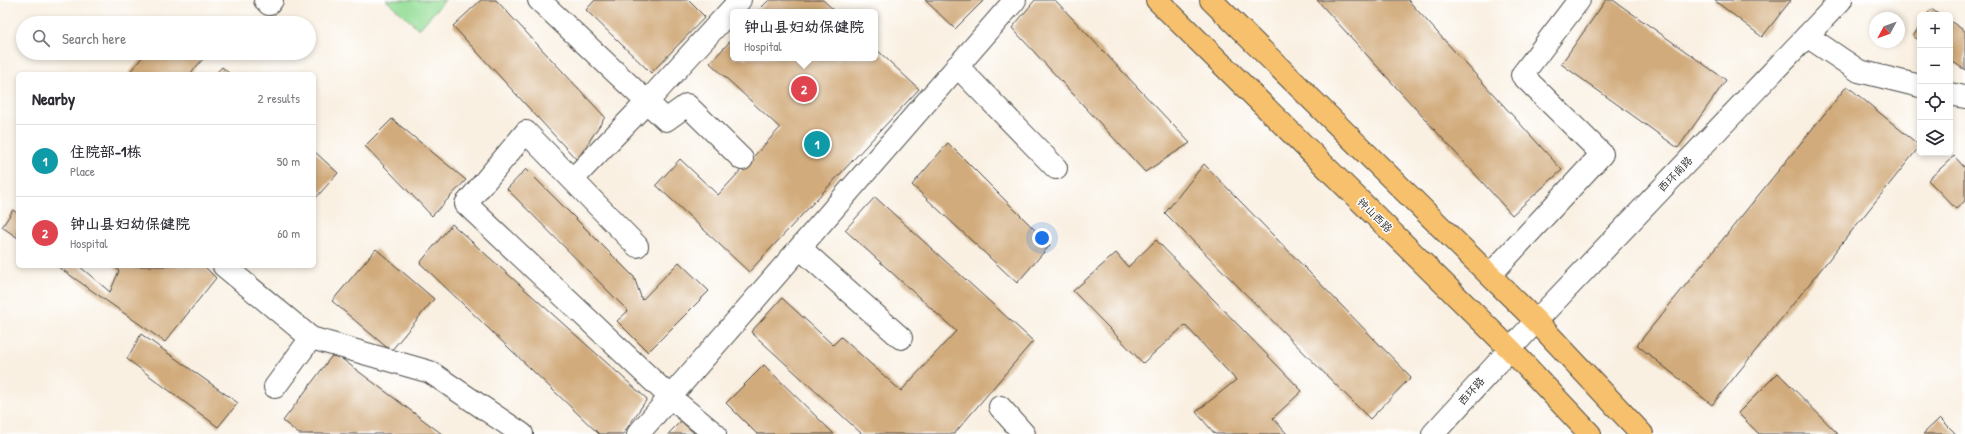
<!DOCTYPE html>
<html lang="en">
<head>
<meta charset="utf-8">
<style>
  :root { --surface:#fff; --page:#f2f2f3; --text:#2b2b33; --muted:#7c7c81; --line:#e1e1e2; --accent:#0f766e }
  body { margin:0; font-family:"Patrick Hand","LXGW WenKai TC",sans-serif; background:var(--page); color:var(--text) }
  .controls { position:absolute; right:12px; top:12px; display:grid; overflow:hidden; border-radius:6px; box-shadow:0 2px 6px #0003 }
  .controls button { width:36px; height:36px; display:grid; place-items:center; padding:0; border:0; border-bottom:1px solid var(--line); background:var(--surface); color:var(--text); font:20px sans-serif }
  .compass { position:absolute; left:1869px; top:12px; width:36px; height:36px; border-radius:50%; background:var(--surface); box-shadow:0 2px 6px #0003; rotate:229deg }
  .you { position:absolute; left:1042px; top:238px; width:14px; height:14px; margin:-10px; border:3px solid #fff; border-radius:50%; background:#1a73e8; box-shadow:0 0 0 6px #1a73e833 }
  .badge { display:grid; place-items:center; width:26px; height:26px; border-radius:50%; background:var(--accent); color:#fff; font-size:13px; font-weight:700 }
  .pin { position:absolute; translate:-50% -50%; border:2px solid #fff; box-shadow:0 1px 4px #0006 }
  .popup { position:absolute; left:730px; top:9px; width:148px; height:52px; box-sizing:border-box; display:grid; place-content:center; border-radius:6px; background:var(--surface); filter:drop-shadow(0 1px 3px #0005); font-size:13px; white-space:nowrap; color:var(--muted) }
  .popup b { font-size:15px; color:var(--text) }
  .popup::after { content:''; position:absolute; left:50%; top:100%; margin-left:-8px; border:8px solid transparent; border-top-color:var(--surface) }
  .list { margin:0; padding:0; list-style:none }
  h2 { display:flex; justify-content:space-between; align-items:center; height:52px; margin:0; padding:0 16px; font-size:17px }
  h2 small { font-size:13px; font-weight:400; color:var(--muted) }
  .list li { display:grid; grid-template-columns:26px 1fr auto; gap:12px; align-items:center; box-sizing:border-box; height:72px; padding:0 16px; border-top:1px solid var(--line) }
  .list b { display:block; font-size:15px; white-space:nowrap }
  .list p { margin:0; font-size:13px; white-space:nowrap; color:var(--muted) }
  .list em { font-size:13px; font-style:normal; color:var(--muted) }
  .icon { flex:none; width:22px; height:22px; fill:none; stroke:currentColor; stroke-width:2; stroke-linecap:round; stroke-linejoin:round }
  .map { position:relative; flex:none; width:1965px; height:434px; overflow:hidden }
  .search { position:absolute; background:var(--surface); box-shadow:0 2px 6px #0003; left:16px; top:16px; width:300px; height:44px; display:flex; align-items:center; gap:10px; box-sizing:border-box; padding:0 14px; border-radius:22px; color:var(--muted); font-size:15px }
  .panel { position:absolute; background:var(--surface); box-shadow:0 2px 6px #0003; left:16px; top:72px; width:300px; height:196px; border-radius:6px }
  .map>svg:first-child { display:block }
</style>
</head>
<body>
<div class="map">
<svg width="1965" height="434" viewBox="0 0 1965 434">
  <rect width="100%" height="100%" fill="#fff"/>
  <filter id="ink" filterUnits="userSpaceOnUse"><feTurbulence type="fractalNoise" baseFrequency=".025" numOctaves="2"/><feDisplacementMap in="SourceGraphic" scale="8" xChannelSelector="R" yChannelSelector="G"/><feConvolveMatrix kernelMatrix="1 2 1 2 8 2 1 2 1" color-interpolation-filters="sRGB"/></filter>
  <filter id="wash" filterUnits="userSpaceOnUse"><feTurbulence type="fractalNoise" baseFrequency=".012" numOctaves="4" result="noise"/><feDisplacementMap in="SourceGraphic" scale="16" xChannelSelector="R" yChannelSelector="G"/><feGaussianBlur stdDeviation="0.9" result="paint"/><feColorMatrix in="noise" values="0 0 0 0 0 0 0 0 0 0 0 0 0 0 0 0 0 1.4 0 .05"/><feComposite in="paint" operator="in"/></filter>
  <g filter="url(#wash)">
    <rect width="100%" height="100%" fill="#f9f0e2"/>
    <path fill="#96de98" stroke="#608462" d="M386 0H445L419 29Z"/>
    <g id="blocks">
      <g fill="#d1ab7b">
        <path d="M481 0H496L605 117 577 160 453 26Z"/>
        <path d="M595 0H688L705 17 651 73 586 10Z"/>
        <path d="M769 0H823L836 12H757Z"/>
        <path d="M925 0H984L955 29Z"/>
        <path d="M1035 0H1055L1190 143 1145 172 1012 28Z"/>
        <path d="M1317 0H1408L1562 170 1512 215Z"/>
        <path d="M1606 0H1613L1726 80 1678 148 1561 64Z"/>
        <path d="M1714 0H1791L1762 37Z"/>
        <path d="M1931 9 1940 15H1927Z"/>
        <path d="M1950 21 1965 31V70L1950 60Z"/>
        <path d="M1920 26V41L1913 36Z"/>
        <path d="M733 38V58H875V48L919 89 749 272 656 185 680 159 718 195 780 128 710 63Z"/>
        <path d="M146 53H196L203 59 190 74H128Z"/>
        <path d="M222 67 230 74H215Z"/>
        <path d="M1847 86 1920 146 1712 405 1637 345Z"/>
        <path d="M392 119 466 180 432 216 365 146Z"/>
        <path d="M948 143 1050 245 1017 283 912 185Z"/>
        <path d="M314 151 338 173 314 200Z"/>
        <path d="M1954 156 1965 168V201L1956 209 1928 180Z"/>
        <path d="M1204 164 1411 377 1370 419 1165 213Z"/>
        <path d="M526 169 634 277 642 300 679 262 709 291 648 352 617 321 628 311 507 189Z"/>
        <path d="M875 197 1033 341 954 434H862L751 332 782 298 833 345 841 337 901 391 956 331 845 230Z"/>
        <path d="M13 210 18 214V238L2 227Z"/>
        <path d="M452 224 647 399 623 434H599L420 263Z"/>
        <path d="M1156 240 1302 391 1273 418 1287 434H1215L1196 412 1236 380 1185 325 1143 363 1073 291 1116 253 1128 267Z"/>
        <path d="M376 249 434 299 391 351 332 301Z"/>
        <path d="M57 266H79L110 292 119 271 113 266H204L216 278 165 342Z"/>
        <path d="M141 334 238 403 218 427 127 359Z"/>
        <path d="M334 353 442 434H299L283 421Z"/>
        <path d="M764 365 834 434H757L726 403Z"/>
        <path d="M1778 373 1838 434H1759L1738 413Z"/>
        <path d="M1940 418 1956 434H1923Z"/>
        <path d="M681 421 695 434H668Z"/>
      </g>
    </g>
  </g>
  <g filter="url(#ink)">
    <use href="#blocks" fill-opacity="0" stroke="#4a4946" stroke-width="1"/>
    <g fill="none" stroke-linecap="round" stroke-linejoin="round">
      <defs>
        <g id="minor">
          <path d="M265 0 269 4 272 0"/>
          <path d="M539 0 647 102 573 179"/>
          <path d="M740 0 647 102 666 120 687 105 742 159"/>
          <path d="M1807 36 1859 71 1920 86"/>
          <path d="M957 66 1056 168"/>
          <path d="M1950 94 1965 97"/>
          <path d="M637 246 526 132 466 204 670 397 715 434"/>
          <path d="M800 248 901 338"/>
          <path d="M224 266 311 338"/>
          <path d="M1490 275 1602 154 1522 75 1579 0"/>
          <path d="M275 387 311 338 430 372 522 434"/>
          <path d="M1000 407 1024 434"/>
          <path d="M638 434 1015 0"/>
          <path d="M1433 434 1536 321 1841 0"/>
        </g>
        <g id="major">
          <path d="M1157 0 1510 349 1590 434"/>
          <path d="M1211 0 1536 321 1642 434"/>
        </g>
      </defs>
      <use href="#minor" stroke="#4a4946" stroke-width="24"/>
      <use href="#major" stroke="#4a4946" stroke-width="24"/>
      <use href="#minor" stroke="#fff" stroke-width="22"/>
      <use href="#major" stroke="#f7c06c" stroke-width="22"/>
    </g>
  </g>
  <g text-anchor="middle" stroke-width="3" stroke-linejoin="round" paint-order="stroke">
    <g font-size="11" fill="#2b2b2b" stroke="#fff">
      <text transform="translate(1675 174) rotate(-46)" y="4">西环南路</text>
      <text transform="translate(1375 215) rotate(45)" y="4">钟山西路</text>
      <text transform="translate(1471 391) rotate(-48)" y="4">西环路</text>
    </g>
  </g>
</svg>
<div class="controls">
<button>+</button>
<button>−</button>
<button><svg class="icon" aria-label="locate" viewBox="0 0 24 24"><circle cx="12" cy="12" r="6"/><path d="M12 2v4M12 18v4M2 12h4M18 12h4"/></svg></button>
<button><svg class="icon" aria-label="layers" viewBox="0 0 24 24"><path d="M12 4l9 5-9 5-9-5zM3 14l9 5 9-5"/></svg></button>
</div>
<svg class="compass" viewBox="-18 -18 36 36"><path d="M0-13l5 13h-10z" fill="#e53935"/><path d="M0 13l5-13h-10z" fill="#7c7c81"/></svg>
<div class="you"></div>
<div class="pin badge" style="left:817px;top:144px;background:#0f9aa8">1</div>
<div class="pin badge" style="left:804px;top:89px;background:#e0444e">2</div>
<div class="popup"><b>钟山县妇幼保健院</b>Hospital</div>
<div class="search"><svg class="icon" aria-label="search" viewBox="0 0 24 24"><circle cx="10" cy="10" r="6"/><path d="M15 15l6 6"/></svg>Search here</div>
<section class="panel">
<h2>Nearby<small>2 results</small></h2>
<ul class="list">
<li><span class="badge" style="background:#0f9aa8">1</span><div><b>住院部-1栋</b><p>Place</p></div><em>50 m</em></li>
<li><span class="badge" style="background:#e0444e">2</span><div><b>钟山县妇幼保健院</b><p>Hospital</p></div><em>60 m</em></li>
</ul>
</section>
</div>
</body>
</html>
